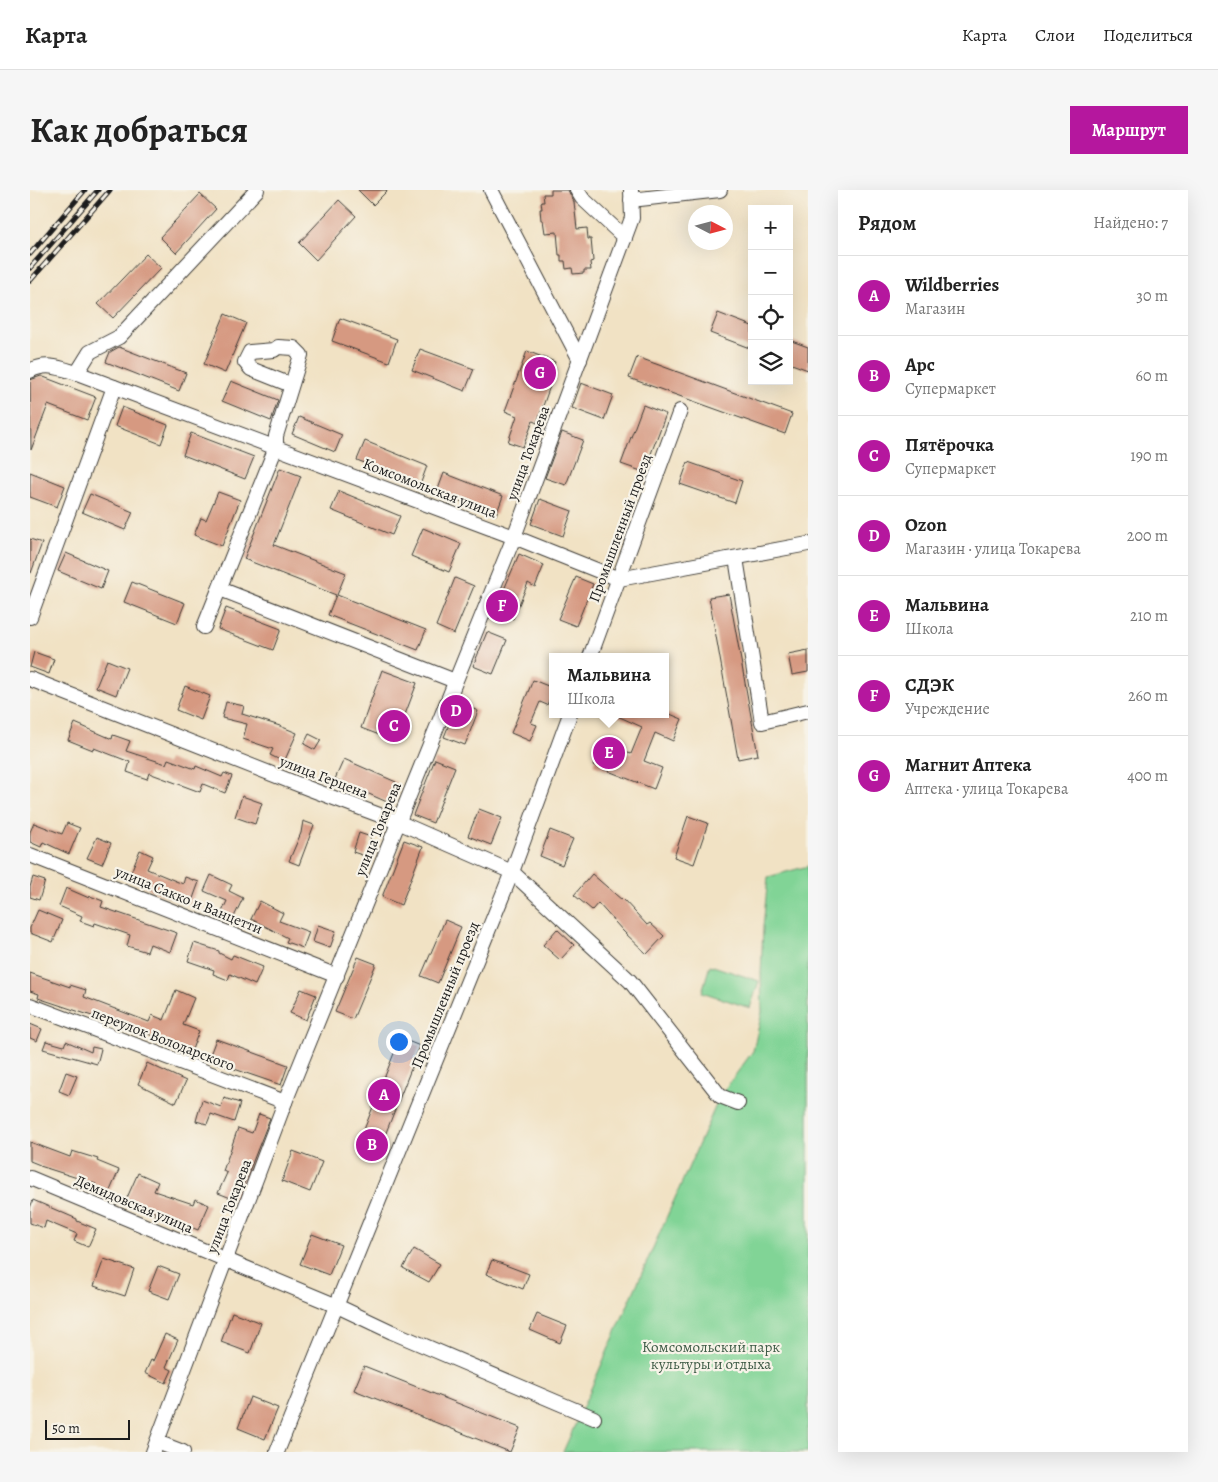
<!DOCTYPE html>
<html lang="ru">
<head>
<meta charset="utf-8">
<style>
  :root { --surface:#fff; --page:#f6f6f6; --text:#222; --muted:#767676; --line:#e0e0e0; --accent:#b5179e }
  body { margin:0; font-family:Alegreya,serif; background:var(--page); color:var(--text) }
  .controls { position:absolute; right:15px; top:15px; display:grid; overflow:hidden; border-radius:0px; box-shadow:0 5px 20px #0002 }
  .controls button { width:45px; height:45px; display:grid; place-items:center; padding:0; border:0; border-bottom:1px solid var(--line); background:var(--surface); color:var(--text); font:25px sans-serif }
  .compass { position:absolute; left:658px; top:15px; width:45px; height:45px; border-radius:50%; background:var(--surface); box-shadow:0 5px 20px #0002; rotate:96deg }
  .scale { position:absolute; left:15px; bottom:12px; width:85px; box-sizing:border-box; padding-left:5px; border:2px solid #1c1c1c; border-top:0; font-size:14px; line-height:18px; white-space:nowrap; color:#1c1c1c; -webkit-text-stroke:4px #f7f3e8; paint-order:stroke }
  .you { position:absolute; left:368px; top:851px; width:18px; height:18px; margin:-12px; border:4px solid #fff; border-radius:50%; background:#1a73e8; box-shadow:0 0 0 8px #1a73e833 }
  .badge { display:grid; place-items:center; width:32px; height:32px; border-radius:50%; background:var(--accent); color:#fff; font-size:16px; font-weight:700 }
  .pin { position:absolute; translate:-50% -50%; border:2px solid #fff; box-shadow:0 1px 5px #0006 }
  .popup { position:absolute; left:519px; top:463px; width:120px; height:65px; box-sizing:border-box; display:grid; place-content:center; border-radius:0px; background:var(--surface); filter:drop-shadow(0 1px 4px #0005); font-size:16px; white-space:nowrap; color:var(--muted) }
  .popup b { font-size:19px; color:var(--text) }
  .popup::after { content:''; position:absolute; left:50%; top:100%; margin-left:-10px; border:10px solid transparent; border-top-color:var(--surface) }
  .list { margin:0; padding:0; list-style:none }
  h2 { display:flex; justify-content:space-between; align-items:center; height:65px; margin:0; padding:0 20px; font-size:21px }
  h2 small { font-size:16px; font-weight:400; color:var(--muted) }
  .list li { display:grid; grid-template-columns:32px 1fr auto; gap:15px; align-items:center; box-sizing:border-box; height:80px; padding:0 20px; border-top:1px solid var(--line) }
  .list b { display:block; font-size:19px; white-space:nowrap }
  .list p { margin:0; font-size:16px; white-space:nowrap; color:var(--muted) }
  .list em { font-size:16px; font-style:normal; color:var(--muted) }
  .icon { flex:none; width:28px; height:28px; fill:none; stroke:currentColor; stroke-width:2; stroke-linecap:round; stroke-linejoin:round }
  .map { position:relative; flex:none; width:778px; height:1262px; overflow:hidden; border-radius:0px }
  header { display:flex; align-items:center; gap:30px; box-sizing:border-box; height:70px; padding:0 25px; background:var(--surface); border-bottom:1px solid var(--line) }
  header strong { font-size:24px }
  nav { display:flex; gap:28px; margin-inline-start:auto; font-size:18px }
  .intro { display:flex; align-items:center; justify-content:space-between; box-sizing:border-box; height:120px; padding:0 30px }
  h1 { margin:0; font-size:35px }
  .button { padding:12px 22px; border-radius:0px; background:var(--accent); color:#fff; font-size:18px; font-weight:700 }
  main { display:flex; gap:30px; padding:0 30px }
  aside { flex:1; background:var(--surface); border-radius:0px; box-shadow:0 5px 20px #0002 }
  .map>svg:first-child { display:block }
</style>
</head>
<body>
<header>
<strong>Карта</strong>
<nav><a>Карта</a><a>Слои</a><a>Поделиться</a></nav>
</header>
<div class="intro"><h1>Как добраться</h1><a class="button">Маршрут</a></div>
<main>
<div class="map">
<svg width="778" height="1262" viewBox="0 0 778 1262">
  <rect width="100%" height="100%" fill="#f7f3e8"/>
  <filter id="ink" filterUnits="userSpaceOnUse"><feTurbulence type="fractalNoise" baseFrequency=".02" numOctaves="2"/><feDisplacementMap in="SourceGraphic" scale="10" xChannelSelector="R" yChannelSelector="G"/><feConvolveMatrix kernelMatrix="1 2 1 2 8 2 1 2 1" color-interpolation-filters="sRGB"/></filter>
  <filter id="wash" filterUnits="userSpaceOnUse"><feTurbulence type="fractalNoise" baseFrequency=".0096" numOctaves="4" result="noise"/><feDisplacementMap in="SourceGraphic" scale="20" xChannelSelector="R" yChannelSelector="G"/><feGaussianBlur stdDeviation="1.12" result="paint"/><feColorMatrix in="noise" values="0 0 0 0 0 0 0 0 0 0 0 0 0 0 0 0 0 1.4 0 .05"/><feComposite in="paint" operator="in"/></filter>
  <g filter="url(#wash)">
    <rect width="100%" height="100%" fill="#f1e2c4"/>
    <g fill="#81d496" stroke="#4e7859">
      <path d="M778 676V1262H533L690 906 723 861 732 822 731 784 733 737 738 687Z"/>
      <path d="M680 775 729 791 720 818 672 802Z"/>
    </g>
    <g id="blocks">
      <g fill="#d69981">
        <path d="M328 0H358L343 15Z"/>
        <path d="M521 0H538L544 12 547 39 557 38 558 49H561L563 71 560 72 561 80H554V83L543 84 542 78 536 79 535 71H531V65H529L527 42 515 43 513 30H511L510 19H512L511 12H514L513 4H521Z"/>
        <path d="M170 4 186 19 146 63 130 47Z"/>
        <path d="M309 10 326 26 286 70 269 53Z"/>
        <path d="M116 64 131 78 83 128 68 114Z"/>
        <path d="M688 123 722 136V159L680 143Z"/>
        <path d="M195 124 216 133 195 183 174 174Z"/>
        <path d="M310 128 367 149 359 172 302 151Z"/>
        <path d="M759 150 778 157V180L759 173Z"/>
        <path d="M89 157 156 183 149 201 76 172 80 162Z"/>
        <path d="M390 159 444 179 435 201 382 180Z"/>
        <path d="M497 161 525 172 523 178 526 179 507 233 503 231 493 257 478 252 487 226 475 221Z"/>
        <path d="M607 167 762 224 755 244 599 188Z"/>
        <path d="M11 186 66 207 57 230 18 215 1 260 0 190Z"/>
        <path d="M201 191 248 210 241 231 192 211Z"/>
        <path d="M551 193 583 205 574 230 542 218Z"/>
        <path d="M613 215 636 224 614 282 591 274Z"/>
        <path d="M92 217 138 235 131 254 85 236Z"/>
        <path d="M269 227 312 245 305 262 262 244Z"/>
        <path d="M532 242 553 250 536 295 515 288Z"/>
        <path d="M161 243 224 267 215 289 153 265Z"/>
        <path d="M335 251 397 276 390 295 327 270Z"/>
        <path d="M658 272 712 291 705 313 650 294Z"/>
        <path d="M250 278 271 286 244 355 316 383 307 405 396 440 388 460 298 425 306 405 214 369Z"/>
        <path d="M0 282 35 296 27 317 0 307Z"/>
        <path d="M414 283 473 306 466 325 407 302Z"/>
        <path d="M309 301 370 326 362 345 301 320Z"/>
        <path d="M188 302 210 310 192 356 164 345 171 328 176 330Z"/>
        <path d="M60 304 103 322 95 340 52 322Z"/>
        <path d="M510 309 542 321 533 346 501 334Z"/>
        <path d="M393 338 431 354 419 382 381 366Z"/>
        <path d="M0 349 12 353 1 383H0Z"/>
        <path d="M36 363 78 381 71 399 28 381Z"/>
        <path d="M489 364 514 375 505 397 498 393 483 429 465 421Z"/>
        <path d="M546 387 563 394 546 436 528 429Z"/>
        <path d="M425 388 444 396 424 444 406 436Z"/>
        <path d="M102 392 155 413 147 433 94 412Z"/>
        <path d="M699 404 728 565 708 569 679 407Z"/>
        <path d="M196 418 251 439 243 460 188 439Z"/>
        <path d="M457 442 477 450 463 484 443 476Z"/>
        <path d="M778 460V482L762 485 758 464Z"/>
        <path d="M4 462 24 469 19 484 0 477Z"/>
        <path d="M77 470 97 478 86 505 66 497Z"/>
        <path d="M352 480 387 493 365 551 331 538Z"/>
        <path d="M503 490 523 498V501L517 515 510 512 501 533 507 535 500 551 481 543Z"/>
        <path d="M155 496 180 506 171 530 146 520Z"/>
        <path d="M196 512 214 516 212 524 250 536 267 543 254 572 240 565 243 559 213 549 217 534 192 528Z"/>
        <path d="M428 512 448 521 435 555 414 547Z"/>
        <path d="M583 524H640L652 529 643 551 625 543 614 571 632 578 624 599 563 575 572 553 601 564 612 537Z"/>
        <path d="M45 533 82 549 83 545 100 551 96 561 136 574 138 569 165 579 166 576 192 587 194 583 202 586 195 603 173 594 170 602 119 583 117 589 97 582 100 572 64 558 63 560 38 550Z"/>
        <path d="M279 544 291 550 285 560 274 554Z"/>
        <path d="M314 569 366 592 357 612 305 589Z"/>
        <path d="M405 569 425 577 403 633 383 625Z"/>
        <path d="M212 606 232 613 225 634 205 627Z"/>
        <path d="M449 619 472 628 461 655 438 646Z"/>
        <path d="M658 626 678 633 664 674 644 667Z"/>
        <path d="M273 631 284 635 269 675 259 671 271 643Z"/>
        <path d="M4 633 32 644 37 633 50 638 39 664 13 652 11 657 0 652V642Z"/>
        <path d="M520 640 543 649 532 675 510 666Z"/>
        <path d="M329 643 341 647 335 666 323 662Z"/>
        <path d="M67 647 81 653 72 674 57 668Z"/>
        <path d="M374 650 393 657 371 715 352 707Z"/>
        <path d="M110 660 123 666 117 679 153 694 155 687 169 692 161 714 143 709 118 699 119 698 98 689Z"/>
        <path d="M562 684 592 710 593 709 617 735 620 733 634 746 617 764 593 741 568 713 562 720 544 705Z"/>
        <path d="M181 685 202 695 199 701 213 708 203 729 191 724 197 711 174 701Z"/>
        <path d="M3 687 15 691 9 710 0 707V697Z"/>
        <path d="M36 698 59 708 60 706 73 711 71 717 147 743 140 762 120 754 117 762 97 756 100 745 65 733 64 736 50 731 52 726 29 716Z"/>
        <path d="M230 711 253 723 249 731 279 742 273 758 256 752 258 748 221 729Z"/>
        <path d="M8 720 32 730 23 752 0 743V738Z"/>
        <path d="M415 730 431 737 408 793 391 786Z"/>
        <path d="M288 735 306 741 300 758 283 752Z"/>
        <path d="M527 739 544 755 530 770 513 755Z"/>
        <path d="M164 753 189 761V763L201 769 203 765 233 777 225 795 200 784 198 790 183 784 184 780 158 771Z"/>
        <path d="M328 767 346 774 323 829 305 822Z"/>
        <path d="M0 783 40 797V795L56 800 54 807 119 832 122 825 134 830 146 800 164 808 153 835 169 841 161 862 141 855 102 836 101 839 8 808 9 804 0 801Z"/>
        <path d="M271 799 286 805 276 830 260 823Z"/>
        <path d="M0 834 12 839 7 851 0 848Z"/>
        <path d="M370 848 390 856 348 963 328 955Z"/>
        <path d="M186 849 258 875 251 895 178 870Z"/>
        <path d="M16 851 34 856 36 851 61 862 62 857 71 859 67 874 13 859Z"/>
        <path d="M117 873 156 891 146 913 108 894Z"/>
        <path d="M36 882 47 886 39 905 29 901Z"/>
        <path d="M194 908 210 913 204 932 181 924 177 934 166 931 172 910 191 917Z"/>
        <path d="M229 924 240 928 216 989 206 1010 188 1003 197 983 193 981 208 938 222 943Z"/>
        <path d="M0 952 40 967 42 961 68 969 67 971 89 980 79 1003 65 997 66 994 10 976V975L0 971Z"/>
        <path d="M263 961 292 972 280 1002 252 991Z"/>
        <path d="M108 983 128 992 124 1001 163 1014 165 1009 179 1015 168 1040 148 1032 124 1025 125 1022 96 1010Z"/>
        <path d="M3 1010 47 1029V1031L66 1039 58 1057 44 1051 47 1044 16 1031 14 1038 0 1033V1018Z"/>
        <path d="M282 1044 311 1055 299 1085 270 1074Z"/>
        <path d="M384 1059 410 1074 399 1092 373 1078Z"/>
        <path d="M74 1069 104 1079 95 1106 64 1096Z"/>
        <path d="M462 1070 499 1084 493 1099 456 1084Z"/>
        <path d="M128 1076 149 1084 139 1109 118 1101Z"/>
        <path d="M202 1122 231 1133 220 1163 191 1152Z"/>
        <path d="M507 1124 537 1136 530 1153 500 1140Z"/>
        <path d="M135 1144 148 1150 136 1177 142 1180 136 1193 115 1183 121 1170 123 1171Z"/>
        <path d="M334 1176 490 1238 480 1262 324 1200Z"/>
        <path d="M220 1207 248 1218 235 1249 208 1238Z"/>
      </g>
    </g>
  </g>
  <g filter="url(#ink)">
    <use href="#blocks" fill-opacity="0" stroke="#3c3a35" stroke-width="1"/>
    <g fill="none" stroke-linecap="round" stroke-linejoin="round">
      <defs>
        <g id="minor">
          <path d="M461 0 550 170"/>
          <path d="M547 0 552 8 595 48"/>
          <path d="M601 10 690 0"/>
          <path d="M0 181C16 172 30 178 47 183L484 347 589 389 778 354"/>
          <path d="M47 183 60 162 89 147 227 0"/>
          <path d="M706 368 732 532 778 521"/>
          <path d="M190 399 425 491"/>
          <path d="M0 427 84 197"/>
          <path d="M174 437 246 257V246L271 165 264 158 248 157 244 160 220 162 215 172 221 179 261 195"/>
          <path d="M560 467 650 221"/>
          <path d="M0 489 280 599 368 632 482 682 600 791 690 906 708 913"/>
          <path d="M0 665 307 786"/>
          <path d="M0 815 255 912"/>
          <path d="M0 988 307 1116 362 1142 564 1228"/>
          <path d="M127 1252 153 1262"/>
          <path d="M123 1262 255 912 484 347 602 28 601 0"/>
          <path d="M247 1262 482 682 540 524"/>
        </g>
      </defs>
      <use href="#minor" stroke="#3c3a35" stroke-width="16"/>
      <use href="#minor" stroke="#fff" stroke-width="14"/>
      <defs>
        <g id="rail">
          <path d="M0 64 55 0"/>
          <path d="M0 78 68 0"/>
          <path d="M0 91 80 0"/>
        </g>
      </defs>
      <use href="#rail" stroke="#1c1c1c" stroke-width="5"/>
      <use href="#rail" stroke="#f7f3e8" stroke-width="3" stroke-dasharray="9" stroke-linecap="butt"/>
    </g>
  </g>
  <g text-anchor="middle" stroke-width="4.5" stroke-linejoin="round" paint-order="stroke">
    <g font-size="15" fill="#1c1c1c" stroke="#f7f3e8">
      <text transform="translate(498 263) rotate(-70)" y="5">улица Токарева</text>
      <text transform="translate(400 298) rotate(21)" y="5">Комсомольская улица</text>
      <text transform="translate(590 338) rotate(-70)" y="5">Промышленный проезд</text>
      <text transform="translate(294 587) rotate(21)" y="5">улица Герцена</text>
      <text transform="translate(348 639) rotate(-68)" y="5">улица Токарева</text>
      <text transform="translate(159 710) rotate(22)" y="5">улица Сакко и Ванцетти</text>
      <text transform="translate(415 805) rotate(-68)" y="5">Промышленный проезд</text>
      <text transform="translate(133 849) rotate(21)" y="5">переулок Володарского</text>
      <text transform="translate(104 1014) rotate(23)" y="5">Демидовская улица</text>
      <text transform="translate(199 1016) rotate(-69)" y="5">улица Токарева</text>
    </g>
    <g font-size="15" fill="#3f5c47" stroke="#f7f3e8">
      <text x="681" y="1162">Комсомольский парк<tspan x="681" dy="17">культуры и отдыха</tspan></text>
    </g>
  </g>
</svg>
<div class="controls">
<button>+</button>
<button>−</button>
<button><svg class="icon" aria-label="locate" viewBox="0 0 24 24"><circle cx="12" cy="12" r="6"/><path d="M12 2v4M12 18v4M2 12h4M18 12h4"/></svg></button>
<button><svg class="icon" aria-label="layers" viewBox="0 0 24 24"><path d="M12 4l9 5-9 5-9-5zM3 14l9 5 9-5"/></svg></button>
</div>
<svg class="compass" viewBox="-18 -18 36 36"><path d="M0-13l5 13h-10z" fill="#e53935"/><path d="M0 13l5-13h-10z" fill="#767676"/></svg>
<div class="scale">50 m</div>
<div class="you"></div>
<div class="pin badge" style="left:354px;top:905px">A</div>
<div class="pin badge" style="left:342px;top:955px">B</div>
<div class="pin badge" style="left:364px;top:536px">C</div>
<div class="pin badge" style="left:426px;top:521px">D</div>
<div class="pin badge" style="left:579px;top:563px">E</div>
<div class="popup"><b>Мальвина</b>Школа</div>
<div class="pin badge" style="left:472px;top:416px">F</div>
<div class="pin badge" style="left:510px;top:183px">G</div>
</div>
<aside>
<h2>Рядом<small>Найдено: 7</small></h2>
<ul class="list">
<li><span class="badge">A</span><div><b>Wildberries</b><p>Магазин</p></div><em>30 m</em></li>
<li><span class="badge">B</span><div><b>Арс</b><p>Супермаркет</p></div><em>60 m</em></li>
<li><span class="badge">C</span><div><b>Пятёрочка</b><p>Супермаркет</p></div><em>190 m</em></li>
<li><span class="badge">D</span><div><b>Ozon</b><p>Магазин · улица Токарева</p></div><em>200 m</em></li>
<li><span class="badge">E</span><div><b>Мальвина</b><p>Школа</p></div><em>210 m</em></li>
<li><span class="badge">F</span><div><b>СДЭК</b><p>Учреждение</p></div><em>260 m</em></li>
<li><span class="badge">G</span><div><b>Магнит Аптека</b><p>Аптека · улица Токарева</p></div><em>400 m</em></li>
</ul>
</aside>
</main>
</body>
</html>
